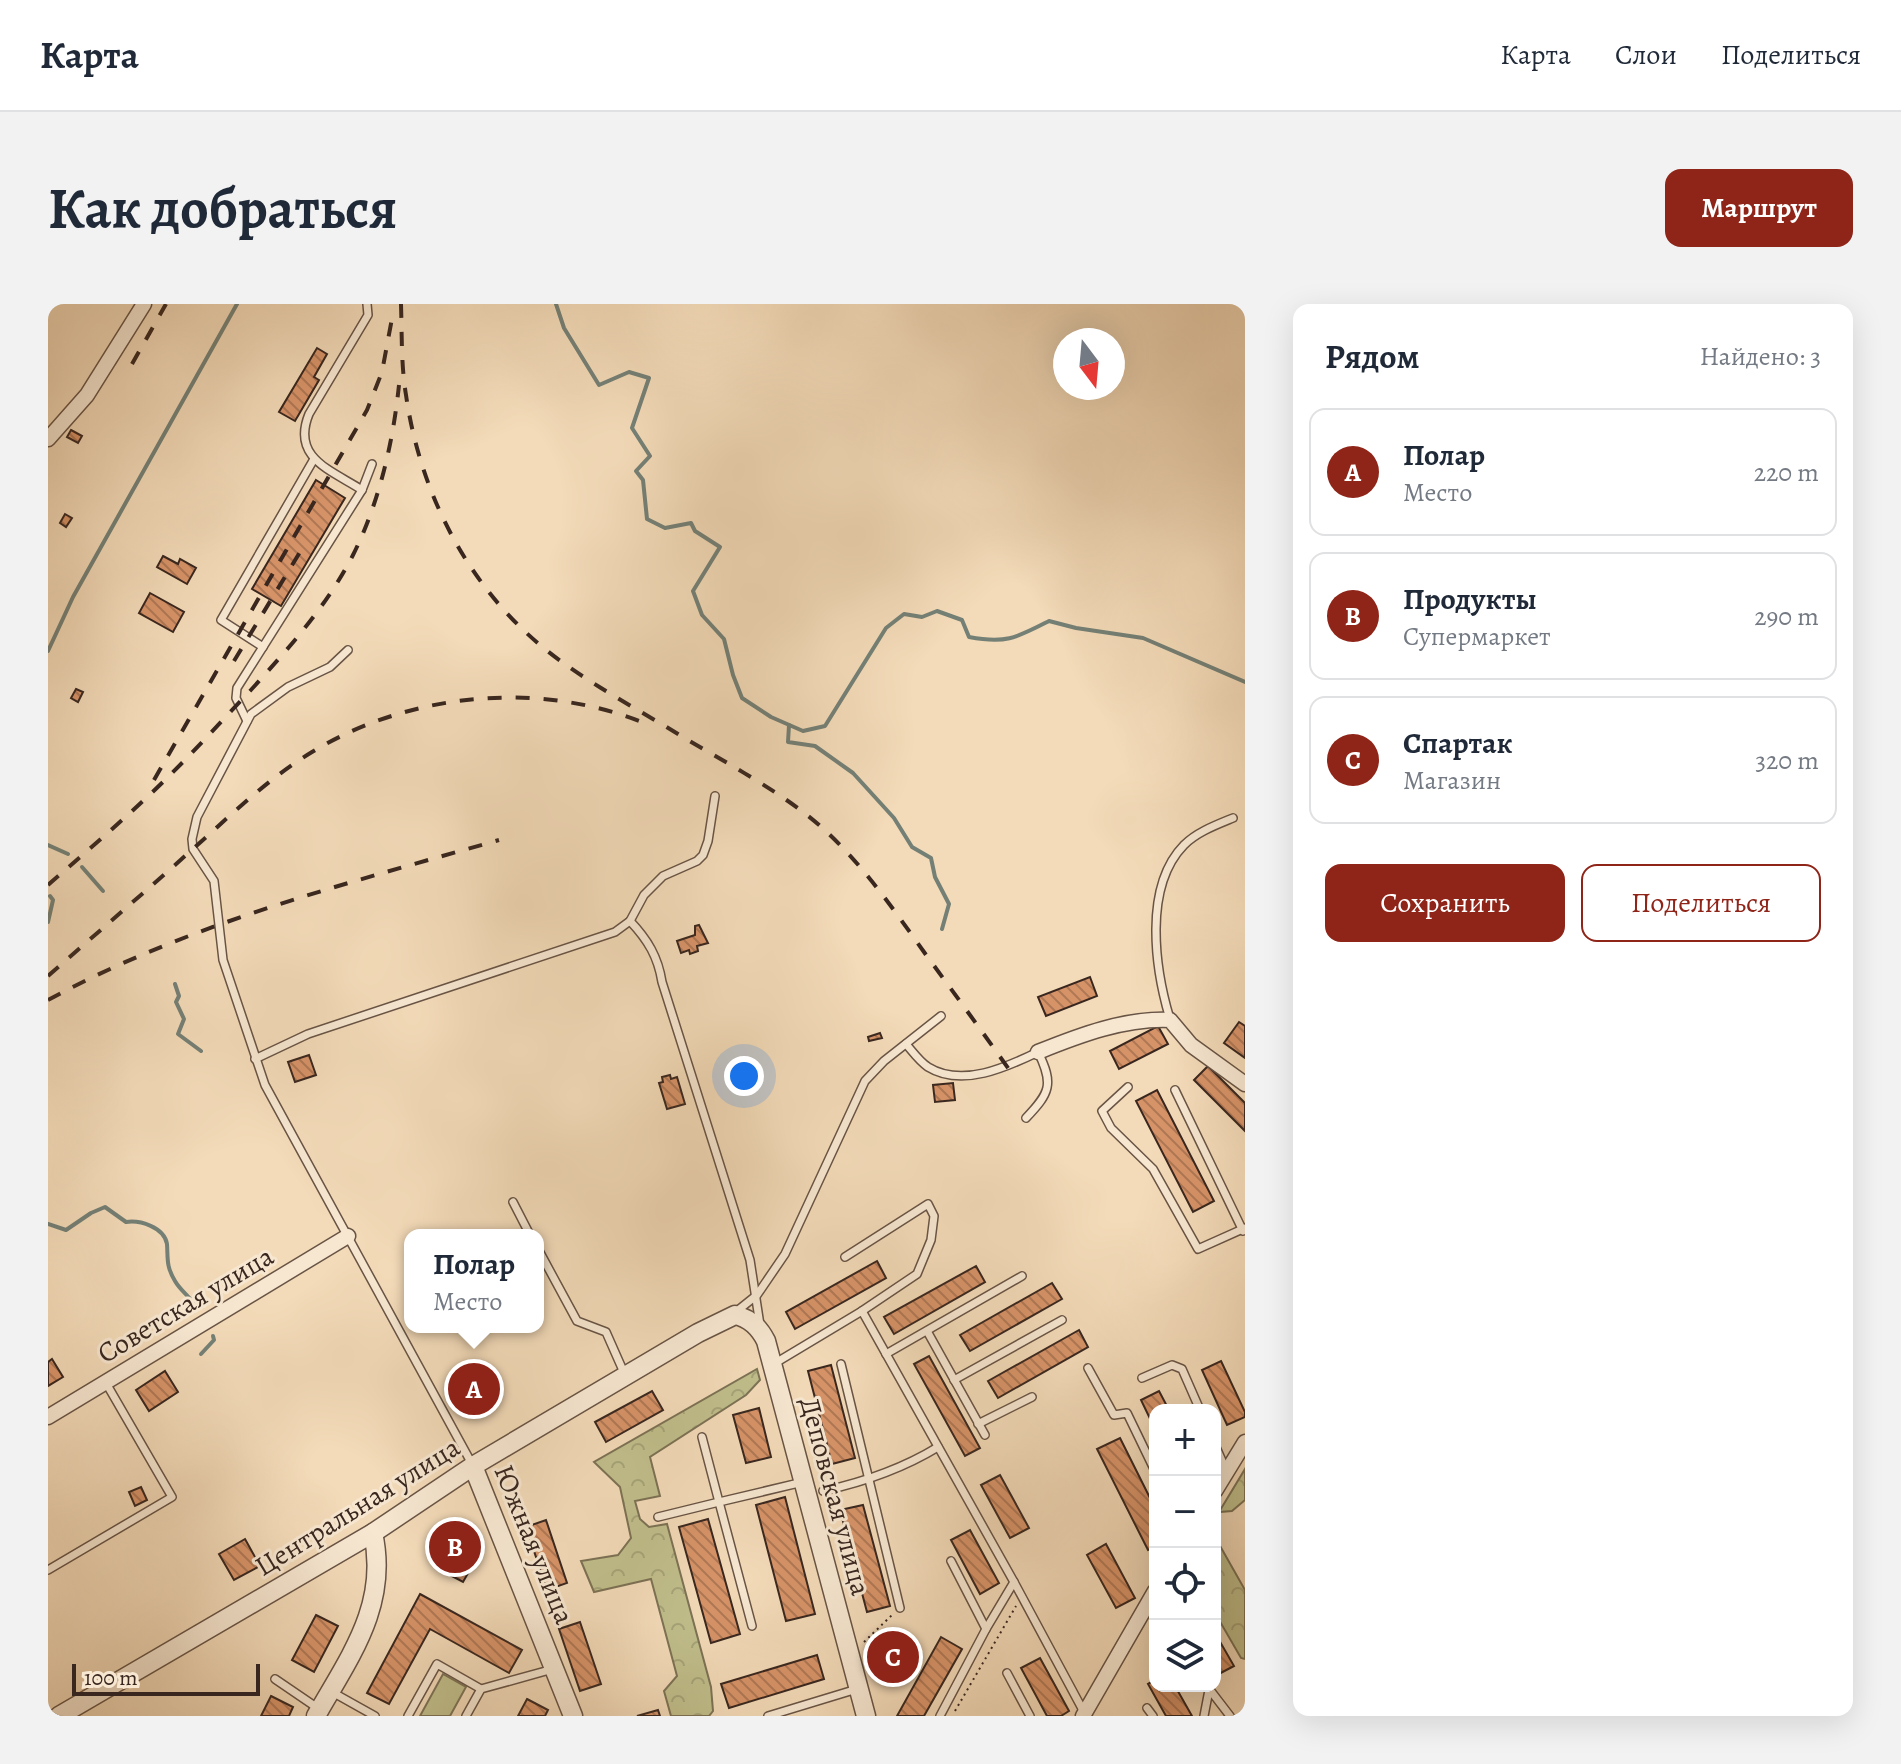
<!DOCTYPE html>
<html lang="ru">
<head>
<meta charset="utf-8">
<style>
  :root { --surface:#fff; --page:#f2f2f3; --text:#1f2937; --muted:#747a83; --line:#e0e1e3; --accent:#8f2418 }
  body { margin:0; font-family:Alegreya,serif; background:var(--page); color:var(--text) }
  .controls { position:absolute; right:24px; bottom:24px; display:grid; overflow:hidden; border-radius:16px; box-shadow:0 8px 32px #0002 }
  .controls button { width:72px; height:72px; display:grid; place-items:center; padding:0; border:0; border-bottom:2px solid var(--line); background:var(--surface); color:var(--text); font:40px sans-serif }
  .compass { position:absolute; left:1005px; top:24px; width:72px; height:72px; border-radius:50%; background:var(--surface); box-shadow:0 8px 32px #0002; rotate:164deg }
  .scale { position:absolute; left:24px; bottom:20px; width:188px; box-sizing:border-box; padding-left:8px; border:4px solid #39271f; border-top:0; font-size:22px; line-height:28px; white-space:nowrap; color:#39271f; -webkit-text-stroke:6px #f7e7d1; paint-order:stroke }
  .you { position:absolute; left:696px; top:772px; width:28px; height:28px; margin:-20px; border:6px solid #fff; border-radius:50%; background:#1a73e8; box-shadow:0 0 0 12px #1a73e833 }
  .badge { display:grid; place-items:center; width:52px; height:52px; border-radius:50%; background:var(--accent); color:#fff; font-size:26px; font-weight:700 }
  .pin { position:absolute; translate:-50% -50%; border:4px solid #fff; box-shadow:0 2px 8px #0006 }
  .popup { position:absolute; left:356px; top:925px; width:140px; height:104px; box-sizing:border-box; display:grid; place-content:center; border-radius:16px; background:var(--surface); filter:drop-shadow(0 2px 6px #0005); font-size:26px; white-space:nowrap; color:var(--muted) }
  .popup b { font-size:30px; color:var(--text) }
  .popup::after { content:''; position:absolute; left:50%; top:100%; margin-left:-16px; border:16px solid transparent; border-top-color:var(--surface) }
  .list { margin:0; padding:0; list-style:none }
  h2 { display:flex; justify-content:space-between; align-items:center; height:104px; margin:0; padding:0 32px; font-size:34px }
  h2 small { font-size:26px; font-weight:400; color:var(--muted) }
  .list li { display:grid; grid-template-columns:52px 1fr auto; gap:24px; align-items:center; box-sizing:border-box; height:128px; margin:0 16px 16px; padding:0 16px; border:2px solid var(--line); border-radius:16px }
  .list b { display:block; font-size:30px; white-space:nowrap }
  .list p { margin:0; font-size:26px; white-space:nowrap; color:var(--muted) }
  .list em { font-size:26px; font-style:normal; color:var(--muted) }
  .actions { display:flex; gap:16px; padding:24px 32px }
  .actions a { flex:1; padding:18px 0; border:2px solid var(--accent); border-radius:16px; text-align:center; font-size:28px; color:var(--accent) }
  .actions .main { background:var(--accent); color:#fff }
  .icon { flex:none; width:44px; height:44px; fill:none; stroke:currentColor; stroke-width:2; stroke-linecap:round; stroke-linejoin:round }
  .map { position:relative; flex:none; width:1197px; height:1412px; overflow:hidden; border-radius:16px }
  header { display:flex; align-items:center; gap:48px; box-sizing:border-box; height:112px; padding:0 40px; background:var(--surface); border-bottom:2px solid var(--line) }
  header strong { font-size:38px }
  nav { display:flex; gap:44px; margin-inline-start:auto; font-size:28px }
  .intro { display:flex; align-items:center; justify-content:space-between; box-sizing:border-box; height:192px; padding:0 48px }
  h1 { margin:0; font-size:56px }
  .button { padding:20px 36px; border-radius:16px; background:var(--accent); color:#fff; font-size:28px; font-weight:700 }
  main { display:flex; gap:48px; padding:0 48px }
  aside { flex:1; background:var(--surface); border-radius:16px; box-shadow:0 8px 32px #0002 }
  .map>svg:first-child { display:block }
</style>
</head>
<body>
<header>
<strong>Карта</strong>
<nav><a>Карта</a><a>Слои</a><a>Поделиться</a></nav>
</header>
<div class="intro"><h1>Как добраться</h1><a class="button">Маршрут</a></div>
<main>
<div class="map">
<svg width="1197" height="1412" viewBox="0 0 1197 1412">
  <defs>
    <pattern id="forest-crowns" width="20" height="18" patternUnits="userSpaceOnUse" patternTransform="scale(2)"><rect width="20" height="18" fill="#c0be8b"/><path d="M2 6a3 3 0 1 1 6 0M12 15a3 3 0 1 1 6 0" fill="none" stroke="#a6a378"/></pattern>
    <pattern id="building-back-hatch" width="6" height="6" patternUnits="userSpaceOnUse" patternTransform="scale(2)"><rect width="6" height="6" fill="#d79368"/><path d="M-1 5l2 2M0 0l6 6M5-1l2 2" fill="none" stroke="#af7855"/></pattern>
  </defs>
  <rect width="100%" height="100%" fill="#f3dab8"/>
  <filter id="stains"><feTurbulence type="fractalNoise" baseFrequency=".0025" numOctaves="4"/><feColorMatrix values="0 0 0 0 .2 0 0 0 0 .09 0 0 0 0 .02 0 0 0 .5 -.17"/></filter>
  <radialGradient id="worn" r=".72"><stop offset=".6" stop-color="#630" stop-opacity="0"/><stop offset="1" stop-color="#630" stop-opacity=".3"/></radialGradient>
  <g fill="url(#forest-crowns)" stroke="#7c7255" stroke-width="2">
    <path d="M709 1065 712 1076 698 1091 602 1153 612 1192 587 1197 592 1215 601 1223 619 1220 663 1383 665 1407 661 1412H623L616 1387 629 1372 603 1275 546 1288 533 1257 570 1251 583 1234 572 1183 546 1158Z"/>
    <path d="M1197 1165V1196L1184 1207 1171 1208Z"/>
    <path d="M1167 1233 1197 1286V1355L1193 1354 1167 1309Z"/>
  </g>
  <path fill="#c0be8b" stroke="#7c7255" stroke-width="2" d="M395 1370 418 1383 402 1412H372Z"/>
  <g fill="none" stroke-linecap="round" stroke-linejoin="round">
    <g stroke="#748076" stroke-width="4">
      <path d="M508 0 516 24 551 81 581 68 601 74 584 124 602 152 588 167 595 176 599 215 617 224 643 219 647 227 672 243 645 287 654 311 676 335 685 371 694 394 723 413 755 427 777 422 838 324 856 310 874 313 889 307 914 316 921 333C958 340 968 334 1001 317L1028 324 1095 334 1197 378"/>
      <path d="M0 347 25 293 189 0"/>
      <path d="M741 421 740 438 767 442 805 469 846 514 864 543 883 554 887 573 901 600 894 625"/>
      <path d="M0 541 20 550"/>
      <path d="M34 563 55 587"/>
      <path d="M0 618 5 596 2 592"/>
      <path d="M127 680 131 692 128 698 136 715 130 730 153 747"/>
      <path d="M0 920 18 926 43 909 57 903 78 918C92 916 116 923 119 940 120 955 118 962 127 977 132 986 141 992 147 1001"/>
      <path d="M153 1050 166 1036 165 1032"/>
    </g>
  </g>
  <g fill="url(#building-back-hatch)" stroke="#39271f" stroke-width="2">
    <path d="M269 44 279 50 266 73 271 76 247 117 231 108Z"/>
    <path d="M23 126 34 132 30 139 19 133Z"/>
    <path d="M268 176 297 194 233 302 204 285Z"/>
    <path d="M17 210 24 214 18 223 12 219Z"/>
    <path d="M115 252 130 260 132 255 148 264 139 280 109 263Z"/>
    <path d="M102 289 136 308 125 328 91 309Z"/>
    <path d="M28 385 35 388 30 398 23 394Z"/>
    <path d="M651 621 660 639 649 642 650 647 642 650 641 646 633 649 629 637 647 631V622Z"/>
    <path d="M1042 673 1049 692 998 712 990 693Z"/>
    <path d="M1191 718 1197 722V754L1176 739Z"/>
    <path d="M1110 722 1120 740 1071 765 1062 747Z"/>
    <path d="M832 729 834 734 821 737 820 733Z"/>
    <path d="M261 751 268 771 247 778 240 758Z"/>
    <path d="M1160 762 1197 799V827L1146 776Z"/>
    <path d="M622 771 623 775 629 773 637 800 619 805 611 779 615 778 614 773Z"/>
    <path d="M905 779 907 796 887 798 885 781Z"/>
    <path d="M1109 786 1166 897 1145 908 1088 797Z"/>
    <path d="M829 957 838 974 747 1025 738 1008Z"/>
    <path d="M928 962 937 978 846 1030 836 1013Z"/>
    <path d="M1004 979 1014 995 922 1047 912 1031Z"/>
    <path d="M1031 1026 1040 1043 950 1094 940 1077Z"/>
    <path d="M881 1052 932 1144 917 1152 866 1060Z"/>
    <path d="M4 1055 15 1073 0 1082V1058Z"/>
    <path d="M1173 1057 1197 1108V1113L1179 1121 1154 1066Z"/>
    <path d="M783 1061 807 1154 784 1160 760 1067Z"/>
    <path d="M426 1064 444 1095 426 1105 408 1075Z"/>
    <path d="M117 1067 130 1088 101 1107 88 1086Z"/>
    <path d="M604 1087 615 1106 558 1138 547 1118Z"/>
    <path d="M1111 1087 1121 1106H1107V1125L1093 1096Z"/>
    <path d="M711 1104 723 1153 698 1159 685 1111Z"/>
    <path d="M1072 1134 1107 1204V1243L1100 1246 1049 1145Z"/>
    <path d="M952 1171 981 1224 962 1234 933 1181Z"/>
    <path d="M93 1183 99 1196 87 1202 81 1188Z"/>
    <path d="M737 1193 767 1310 738 1317 708 1201Z"/>
    <path d="M815 1201 842 1302 819 1308 792 1206Z"/>
    <path d="M660 1215 692 1330 663 1339 631 1223Z"/>
    <path d="M498 1216 519 1279 499 1286 478 1223Z"/>
    <path d="M409 1225 431 1237 426 1245 432 1248 415 1278 402 1271 408 1261 393 1253Z"/>
    <path d="M922 1226 951 1279 932 1290 903 1236Z"/>
    <path d="M197 1235 212 1262 186 1276 171 1250Z"/>
    <path d="M1058 1240 1087 1294 1068 1304 1039 1251Z"/>
    <path d="M372 1290 474 1346 461 1369 382 1325 341 1400 319 1389Z"/>
    <path d="M268 1311 290 1322 266 1368 244 1356Z"/>
    <path d="M532 1318 553 1380 532 1387 511 1325Z"/>
    <path d="M1167 1329 1186 1362 1167 1372Z"/>
    <path d="M893 1333 914 1345 876 1412H849Z"/>
    <path d="M852 1336 859 1364 839 1370 831 1342Z"/>
    <path d="M769 1351 776 1375 681 1404 673 1380Z"/>
    <path d="M992 1354 1021 1407 1013 1412H999L973 1364Z"/>
    <path d="M1107 1376V1382H1127L1144 1412H1118L1100 1380Z"/>
    <path d="M223 1392 245 1403 241 1412H213Z"/>
    <path d="M479 1395 500 1406 497 1412H470Z"/>
    <path d="M610 1406 612 1412H589Z"/>
  </g>
  <g fill="none" stroke-linecap="round" stroke-linejoin="round">
    <defs>
      <g id="service">
        <path d="M314 186C283 166 243 154 261 110L320 11 319 0"/>
        <path d="M215 343 173 316 266 155"/>
        <path d="M300 346 282 363 240 383 203 410 149 513 144 535 145 545 166 577 175 656 217 781 424 1160"/>
        <path d="M199 417 188 394 189 384 314 186 324 160"/>
        <path d="M582 617C600 636 610 653 614 678L702 956 712 1021"/>
        <path d="M1122 715C1107 665 1095 583 1136 541 1149 528 1168 521 1185 514"/>
        <path d="M858 740C865 748 871 757 880 763 914 784 959 763 990 748 1006 780 1002 789 978 814"/>
        <path d="M207 755 260 730 567 628 582 617 596 591 615 572 649 557 655 551 660 537 667 492"/>
        <path d="M1080 783 1054 807 1063 824 1105 865 1150 945 1197 924"/>
        <path d="M1127 786 1195 927"/>
        <path d="M465 898 482 931"/>
        <path d="M490 945 529 1017 558 1028 577 1071"/>
        <path d="M797 953 880 900 886 912 883 936 869 970 814 1007"/>
        <path d="M689 1007 709 991 737 950 817 777 836 757 893 712"/>
        <path d="M879 1027 937 1131"/>
        <path d="M838 1050 974 972"/>
        <path d="M793 1060 852 1304"/>
        <path d="M724 1061 814 1007 966 1278 938 1325"/>
        <path d="M1040 1064 1066 1111 1079 1109 1107 1167"/>
        <path d="M1094 1074 1124 1061 1134 1065 1152 1106"/>
        <path d="M906 1076 1014 1016"/>
        <path d="M930 1120 984 1093"/>
        <path d="M1167 1141 1178 1166"/>
        <path d="M775 1187C816 1178 854 1165 890 1143"/>
        <path d="M610 1213 671 1198 654 1133"/>
        <path d="M0 1266 124 1193 58 1079"/>
        <path d="M966 1278 1037 1410"/>
        <path d="M704 1322 671 1198 755 1178"/>
        <path d="M959 1369 982 1412"/>
        <path d="M227 1375 271 1405"/>
        <path d="M1159 1382 1182 1412"/>
        <path d="M284 1388 327 1412"/>
        <path d="M1099 1404 1105 1412"/>
        <path d="M360 1412 389 1360 433 1385"/>
        <path d="M418 1412 433 1385 505 1365"/>
        <path d="M720 1412 809 1385"/>
        <path d="M892 1412 938 1325 903 1257"/>
        <path d="M1156 1412 1161 1386"/>
      </g>
      <g id="minor">
        <path d="M0 135 39 91 96 0"/>
        <path d="M990 748C1032 731 1077 714 1122 716L1143 741 1197 780"/>
        <path d="M0 1113 300 932"/>
        <path d="M1167 1187 1197 1138"/>
        <path d="M1035 1412 1107 1287"/>
      </g>
      <g id="tertiary">
        <path d="M425 1162 525 1412"/>
        <path d="M11 1412 325 1229 425 1162 650 1029 687 1011C702 1014 711 1023 718 1037L818 1412"/>
        <path d="M268 1412C302 1352 341 1301 325 1229"/>
      </g>
    </defs>
    <use href="#service" stroke="#685445" stroke-width="10"/>
    <use href="#minor" stroke="#685445" stroke-width="17"/>
    <use href="#tertiary" stroke="#685445" stroke-width="21"/>
    <g stroke="#39271f" stroke-width="2" stroke-dasharray="2 4" stroke-linecap="butt">
      <path d="M816 1338 844 1311"/>
      <path d="M907 1407 968 1302"/>
    </g>
    <use href="#service" stroke="#f7e7d1" stroke-width="7"/>
    <use href="#minor" stroke="#f7e7d1" stroke-width="14"/>
    <use href="#tertiary" stroke="#f7e7d1" stroke-width="18"/>
    <g stroke="#39271f" stroke-width="4" stroke-dasharray="14 14" stroke-linecap="butt">
      <path d="M353 0C354 30 353 61 358 91 372 189 420 283 497 345 538 378 586 403 630 430 673 456 719 480 759 511 806 548 841 599 876 648 906 689 936 730 965 771"/>
      <path d="M84 60 118 0"/>
      <path d="M186 357 252 248"/>
      <path d="M106 476 319 106 334 68 345 9"/>
      <path d="M0 581C32 553 65 525 96 496 133 462 167 424 202 387 240 345 279 302 305 251 331 199 345 139 351 81"/>
      <path d="M0 672C49 629 98 587 146 544 184 510 221 474 264 448 363 388 492 376 599 420"/>
      <path d="M0 696C142 619 297 580 451 536"/>
    </g>
  </g>
  <g text-anchor="middle" stroke-width="6" stroke-linejoin="round" paint-order="stroke">
    <g font-size="28" fill="#39271f" stroke="#f7e7d1">
      <text transform="translate(137 1000) rotate(-31)" y="10">Советская улица</text>
      <text transform="translate(788 1192) rotate(75)" y="10">Деповская улица</text>
      <text transform="translate(309 1202) rotate(-32)" y="10">Центральная улица</text>
      <text transform="translate(487 1240) rotate(68)" y="10">Южная улица</text>
    </g>
  </g>
  <rect width="100%" height="100%" filter="url(#stains)"/>
  <rect width="100%" height="100%" fill="url(#worn)"/>
</svg>
<div class="controls">
<button>+</button>
<button>−</button>
<button><svg class="icon" aria-label="locate" viewBox="0 0 24 24"><circle cx="12" cy="12" r="6"/><path d="M12 2v4M12 18v4M2 12h4M18 12h4"/></svg></button>
<button><svg class="icon" aria-label="layers" viewBox="0 0 24 24"><path d="M12 4l9 5-9 5-9-5zM3 14l9 5 9-5"/></svg></button>
</div>
<svg class="compass" viewBox="-18 -18 36 36"><path d="M0-13l5 13h-10z" fill="#e53935"/><path d="M0 13l5-13h-10z" fill="#747a83"/></svg>
<div class="scale">100 m</div>
<div class="you"></div>
<div class="pin badge" style="left:426px;top:1085px">A</div>
<div class="popup"><b>Полар</b>Место</div>
<div class="pin badge" style="left:407px;top:1243px">B</div>
<div class="pin badge" style="left:845px;top:1353px">C</div>
</div>
<aside>
<h2>Рядом<small>Найдено: 3</small></h2>
<ul class="list">
<li><span class="badge">A</span><div><b>Полар</b><p>Место</p></div><em>220 m</em></li>
<li><span class="badge">B</span><div><b>Продукты</b><p>Супермаркет</p></div><em>290 m</em></li>
<li><span class="badge">C</span><div><b>Спартак</b><p>Магазин</p></div><em>320 m</em></li>
</ul>
<div class="actions"><a class="main">Сохранить</a><a>Поделиться</a></div>
</aside>
</main>
</body>
</html>
